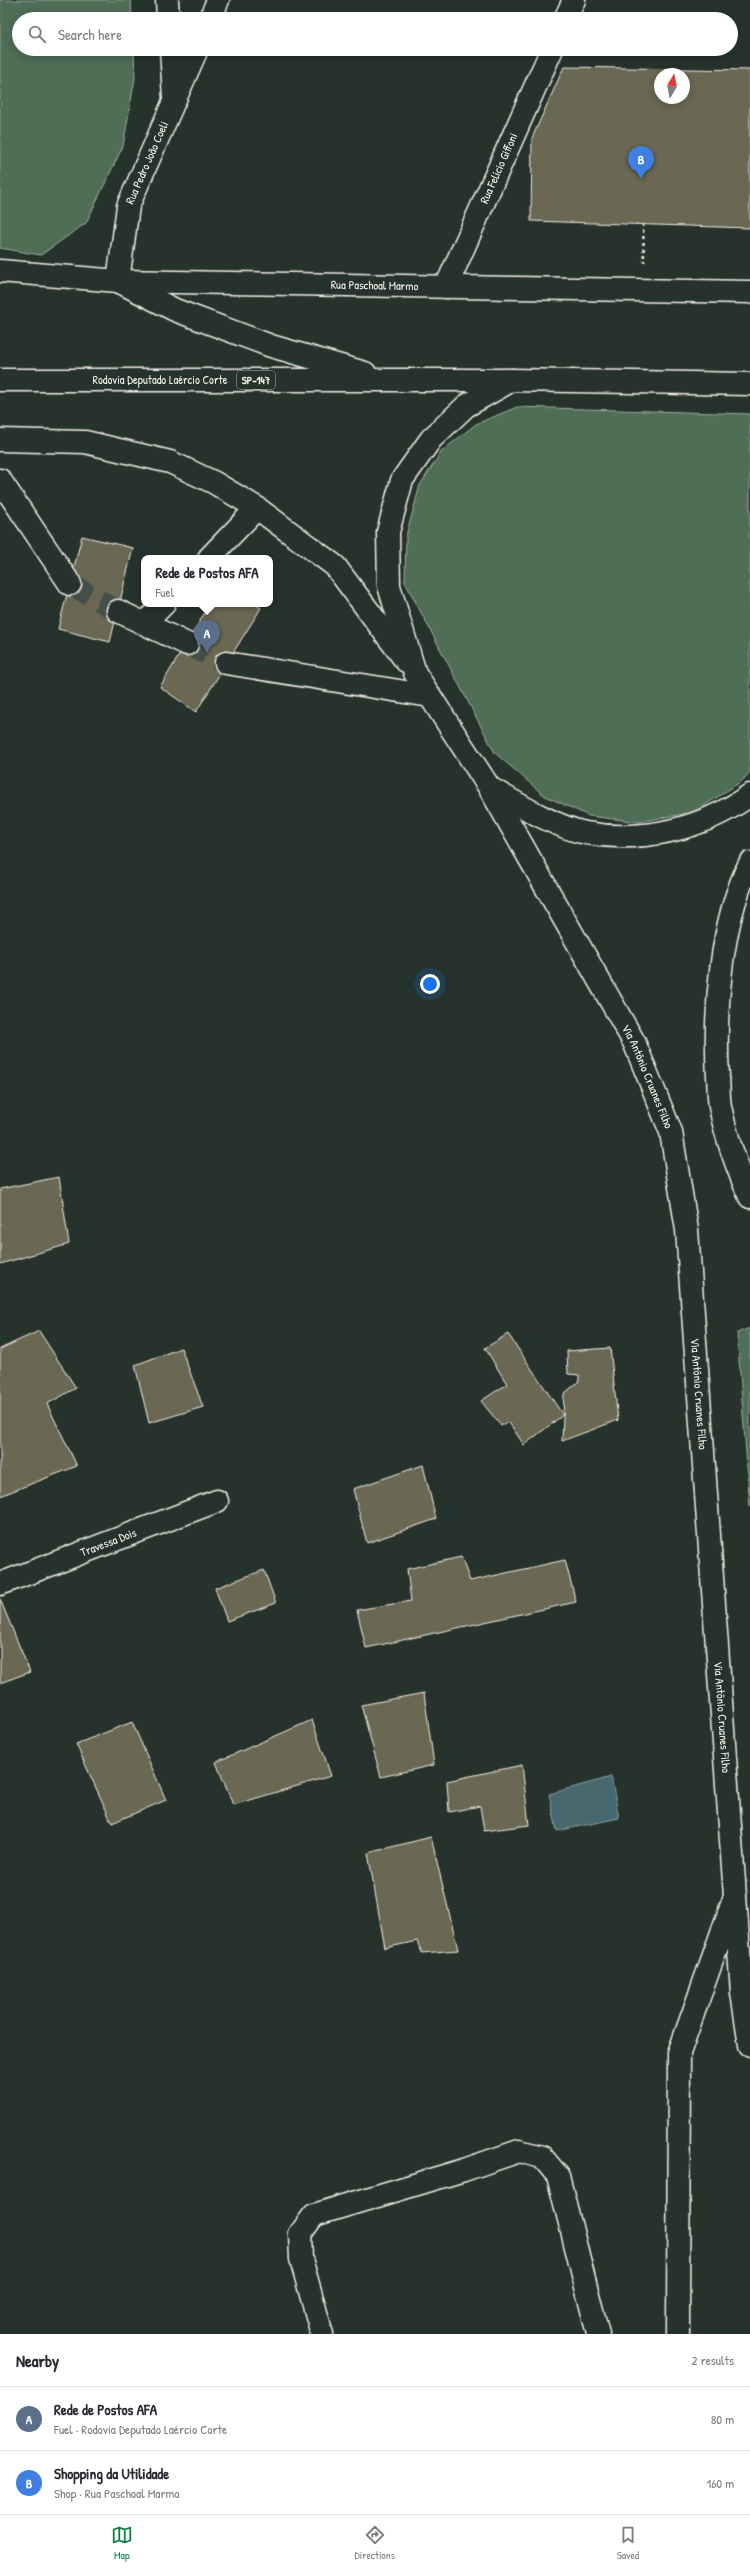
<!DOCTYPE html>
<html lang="en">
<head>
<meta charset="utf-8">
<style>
  :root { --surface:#fff; --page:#f7f7f7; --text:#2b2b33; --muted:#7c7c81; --line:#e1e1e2; --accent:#0b8043 }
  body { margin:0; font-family:"Patrick Hand",sans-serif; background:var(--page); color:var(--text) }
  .compass { position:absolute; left:654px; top:68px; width:36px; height:36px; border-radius:50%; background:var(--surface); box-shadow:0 2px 10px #0003; rotate:10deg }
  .you { position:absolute; left:430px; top:984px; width:14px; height:14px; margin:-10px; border:3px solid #fff; border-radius:50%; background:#1a73e8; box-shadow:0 0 0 6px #1a73e833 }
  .badge { display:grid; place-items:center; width:26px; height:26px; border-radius:50%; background:var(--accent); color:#fff; font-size:13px; font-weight:700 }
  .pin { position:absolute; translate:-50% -33px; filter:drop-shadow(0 1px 2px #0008) }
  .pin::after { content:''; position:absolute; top:21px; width:14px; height:12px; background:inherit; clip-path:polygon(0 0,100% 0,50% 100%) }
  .popup { position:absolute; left:141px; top:555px; width:132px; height:52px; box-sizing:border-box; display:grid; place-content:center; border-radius:8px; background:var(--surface); filter:drop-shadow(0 1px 3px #0005); font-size:13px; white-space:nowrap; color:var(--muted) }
  .popup b { font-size:15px; color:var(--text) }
  .popup::after { content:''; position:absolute; left:50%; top:100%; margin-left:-8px; border:8px solid transparent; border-top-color:var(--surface) }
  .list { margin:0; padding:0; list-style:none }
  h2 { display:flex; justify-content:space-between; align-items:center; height:52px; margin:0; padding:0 16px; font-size:17px }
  h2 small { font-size:13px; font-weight:400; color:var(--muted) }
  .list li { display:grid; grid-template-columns:26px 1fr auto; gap:12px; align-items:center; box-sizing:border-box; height:64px; padding:0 16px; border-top:1px solid var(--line) }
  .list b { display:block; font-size:15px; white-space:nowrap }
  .list p { margin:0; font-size:13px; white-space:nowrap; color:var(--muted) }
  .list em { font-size:13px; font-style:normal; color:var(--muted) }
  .icon { flex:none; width:22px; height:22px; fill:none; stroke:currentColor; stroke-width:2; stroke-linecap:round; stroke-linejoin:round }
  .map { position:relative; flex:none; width:750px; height:2334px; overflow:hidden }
  .search { position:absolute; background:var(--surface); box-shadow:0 2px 10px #0003; left:12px; right:12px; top:12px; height:44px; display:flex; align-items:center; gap:10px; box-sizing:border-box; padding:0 14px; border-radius:22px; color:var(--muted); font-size:15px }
  .sheet { height:180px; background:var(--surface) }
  nav { display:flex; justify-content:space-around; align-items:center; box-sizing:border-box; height:56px; border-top:1px solid var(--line); background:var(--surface); font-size:11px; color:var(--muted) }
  nav a { display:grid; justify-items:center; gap:2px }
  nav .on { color:var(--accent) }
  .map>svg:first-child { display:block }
</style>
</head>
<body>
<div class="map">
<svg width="750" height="2334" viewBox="0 0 750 2334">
  <rect width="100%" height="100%" fill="#26332d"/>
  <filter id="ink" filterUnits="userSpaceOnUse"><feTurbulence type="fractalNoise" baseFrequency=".025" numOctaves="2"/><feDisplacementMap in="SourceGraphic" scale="8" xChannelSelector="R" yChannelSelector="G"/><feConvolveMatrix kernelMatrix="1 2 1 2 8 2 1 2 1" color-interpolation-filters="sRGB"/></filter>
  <g filter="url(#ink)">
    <g fill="#4f6e57" stroke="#a2b0a0">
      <path d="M0 0H131L132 19H19V49H134L135 78 123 146 86 223 41 255 0 248Z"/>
      <path d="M517 407 750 414V772L742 781 694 812 639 822 589 816 545 796 495 753 405 582 406 536 420 485 442 451 476 424Z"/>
      <path d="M750 1328V1507L737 1333Z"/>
    </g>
    <path fill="#47676e" stroke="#8c9e9f" d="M611 1777 619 1818 557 1831 549 1794Z"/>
    <g fill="#6a6753" stroke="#f4f1e8" fill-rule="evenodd">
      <path d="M564 67 750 70V228L531 221 532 138ZM660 74H684V98H660Z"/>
      <path d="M82 536 133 548 110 642 58 629Z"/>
      <path d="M210 604H254L261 608 196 712 160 687Z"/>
      <path d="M59 1177 69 1244 0 1264V1189Z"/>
      <path d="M39 1331 76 1388 47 1404 77 1466 0 1496V1349Z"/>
      <path d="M508 1334 563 1415 524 1445 508 1421 501 1426 481 1401 507 1384 485 1348Z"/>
      <path d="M181 1348 203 1407 149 1423 135 1365Z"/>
      <path d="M610 1348 618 1420 562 1441 564 1394 579 1381V1375L568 1374 567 1351Z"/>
      <path d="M423 1465 436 1519 367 1543 353 1489Z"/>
      <path d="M461 1557 470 1581 565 1560 576 1602 366 1648 357 1610 411 1601 407 1569Z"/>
      <path d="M264 1570 276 1603 227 1621 215 1588Z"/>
      <path d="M0 1599 30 1672 0 1683Z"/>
      <path d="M424 1693 434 1765 381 1777 361 1705Z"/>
      <path d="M312 1720 331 1776 233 1805 216 1762Z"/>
      <path d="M132 1722 166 1800 112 1823 76 1744Z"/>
      <path d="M522 1765 529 1825 484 1831 480 1806 449 1812 447 1781Z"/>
      <path d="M431 1837 458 1950 422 1953 417 1941 385 1948 368 1853Z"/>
    </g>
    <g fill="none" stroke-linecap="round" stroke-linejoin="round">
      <g stroke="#455049" stroke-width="22" stroke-dasharray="22 11" stroke-linecap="butt">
        <path d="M70 584 118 611"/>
        <path d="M187 644 226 663"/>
      </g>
      <defs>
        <g id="minor">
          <path d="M167 0 168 19"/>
          <path d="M210 19 218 0"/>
          <path d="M565 19 574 0"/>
          <path d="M171 49 174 98"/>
          <path id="s1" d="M0 271 118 281 750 292"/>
          <path id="s2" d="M118 281 128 206 197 49"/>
          <path id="s3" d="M446 287 552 49"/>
          <path d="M0 480 70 584"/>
          <path d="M209 558 257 508"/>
          <path d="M118 611 187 644"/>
          <path d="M145 623 164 604"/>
          <path d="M226 663 430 696"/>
          <path id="s4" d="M0 1584 217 1501"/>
          <path d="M322 2334 301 2259 300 2234 314 2215 464 2170 519 2151 542 2157 558 2176 598 2334"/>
          <path d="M678 2334 679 2053 735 1896"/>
        </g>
        <g id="major">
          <path d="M118 281 175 310 271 346 365 373"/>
          <path id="s5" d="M0 380H512L750 384"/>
          <path id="s6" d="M512 380 466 406 431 439 402 480 388 532 389 586 415 673 489 787 634 1042 671 1132 687 1230 742 1993 750 2045"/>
          <path d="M0 440 85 442 170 462 213 482 257 508 335 566 406 661"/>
          <path d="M490 788C516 803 557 828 586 833 643 843 703 829 750 795"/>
          <path d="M750 863C720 922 714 1012 718 1077 719 1088 718 1100 721 1111 727 1140 738 1170 750 1197"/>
        </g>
      </defs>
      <use href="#minor" stroke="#f4f1e8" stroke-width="25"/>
      <use href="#major" stroke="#f4f1e8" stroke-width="25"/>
      <path stroke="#f4f1e8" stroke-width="2.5" stroke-dasharray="3 3" stroke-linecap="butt" d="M643 224 644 262"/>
      <use href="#minor" stroke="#26332d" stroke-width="22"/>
      <use href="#major" stroke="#26332d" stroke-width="22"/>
    </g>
  </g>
  <g text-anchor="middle" stroke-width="3" stroke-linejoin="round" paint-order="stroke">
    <rect fill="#26332d" stroke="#b6b8b0" stroke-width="1" x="237" y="371" width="38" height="18" rx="3"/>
    <g font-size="11" font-weight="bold" fill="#f4f1e8">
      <text x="256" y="384">SP-147</text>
    </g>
    <g font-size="12" fill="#f4f1e8" stroke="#26332d">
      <text dy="4" stroke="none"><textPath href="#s2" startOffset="123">Rua Pedro João Coeli</textPath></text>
      <text dy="4" stroke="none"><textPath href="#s3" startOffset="130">Rua Felício Giffoni</textPath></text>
      <text dy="4" stroke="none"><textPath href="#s1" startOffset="375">Rua Paschoal Marmo</textPath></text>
      <text dy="4" stroke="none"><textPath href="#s5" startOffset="160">Rodovia Deputado Laércio Corte</textPath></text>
      <text dy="4" stroke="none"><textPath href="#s6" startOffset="816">Via Antônio Cruanes Filho</textPath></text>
      <text dy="4" stroke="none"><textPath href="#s6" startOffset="1140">Via Antônio Cruanes Filho</textPath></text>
      <text dy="4" stroke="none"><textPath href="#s4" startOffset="116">Travessa Dois</textPath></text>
      <text dy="4" stroke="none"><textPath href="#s6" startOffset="1464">Via Antônio Cruanes Filho</textPath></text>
    </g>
  </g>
</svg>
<svg class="compass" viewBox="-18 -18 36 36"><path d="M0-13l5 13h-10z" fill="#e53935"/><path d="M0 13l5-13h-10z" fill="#7c7c81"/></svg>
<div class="you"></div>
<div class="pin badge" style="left:207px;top:653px;background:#5c6f8a">A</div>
<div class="popup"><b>Rede de Postos AFA</b>Fuel</div>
<div class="pin badge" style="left:641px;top:179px;background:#3f7fe0">B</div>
<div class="search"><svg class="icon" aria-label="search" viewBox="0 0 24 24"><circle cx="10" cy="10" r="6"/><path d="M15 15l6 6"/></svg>Search here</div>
</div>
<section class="sheet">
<h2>Nearby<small>2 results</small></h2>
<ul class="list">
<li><span class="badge" style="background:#5c6f8a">A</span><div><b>Rede de Postos AFA</b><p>Fuel · Rodovia Deputado Laércio Corte</p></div><em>80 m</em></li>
<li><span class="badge" style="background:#3f7fe0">B</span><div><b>Shopping da Utilidade</b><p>Shop · Rua Paschoal Marmo</p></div><em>160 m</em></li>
</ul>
</section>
<nav>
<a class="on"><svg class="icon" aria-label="map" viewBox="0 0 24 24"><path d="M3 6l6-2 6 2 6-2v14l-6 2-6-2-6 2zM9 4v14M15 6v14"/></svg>Map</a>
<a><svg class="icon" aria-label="directions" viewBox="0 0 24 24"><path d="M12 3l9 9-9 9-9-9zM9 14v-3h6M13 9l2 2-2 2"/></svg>Directions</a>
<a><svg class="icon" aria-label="saved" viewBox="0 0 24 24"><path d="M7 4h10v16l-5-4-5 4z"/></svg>Saved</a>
</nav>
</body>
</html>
